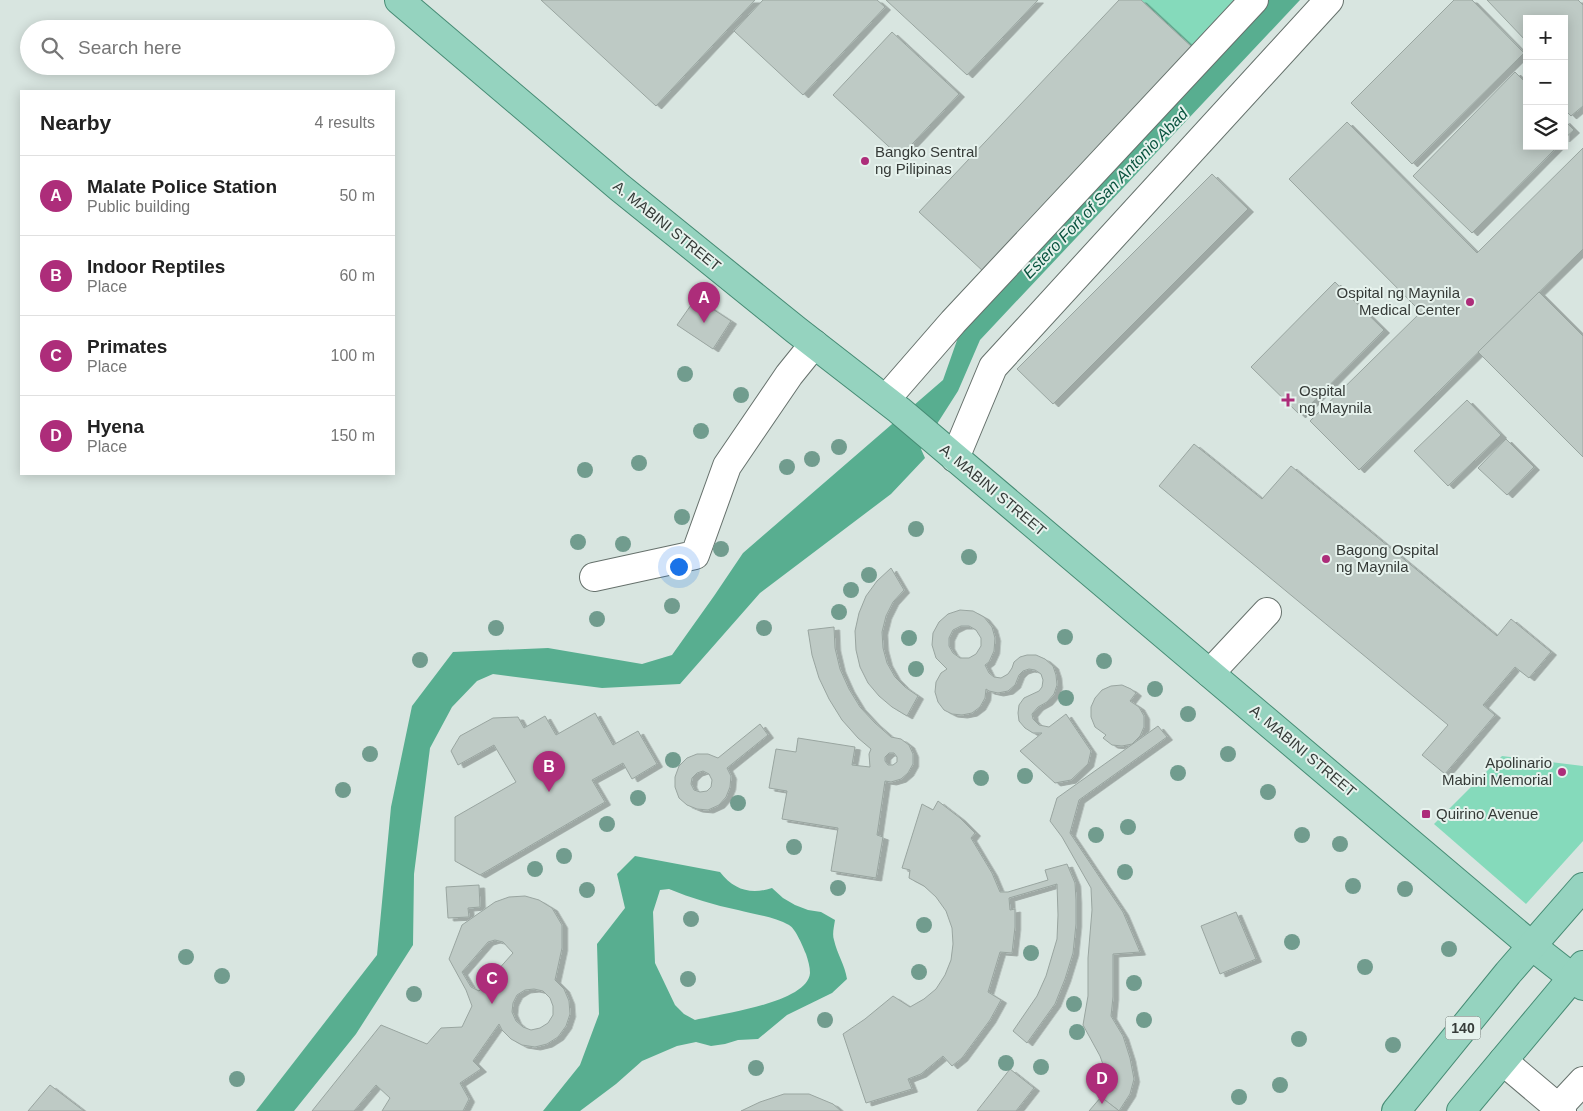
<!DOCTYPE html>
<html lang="en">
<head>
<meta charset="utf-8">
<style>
  :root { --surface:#fff; --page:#f2f2f2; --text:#222; --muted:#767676; --line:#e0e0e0; --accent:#ad2d7a }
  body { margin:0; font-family:Arial,sans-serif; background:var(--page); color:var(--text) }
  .controls { position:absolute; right:15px; top:15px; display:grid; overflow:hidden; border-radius:0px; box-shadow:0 2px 12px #0003 }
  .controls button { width:45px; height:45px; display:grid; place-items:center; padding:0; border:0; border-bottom:1px solid var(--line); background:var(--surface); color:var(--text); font:25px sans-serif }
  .you { position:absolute; left:678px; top:566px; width:18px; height:18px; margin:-12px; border:4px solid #fff; border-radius:50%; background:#1a73e8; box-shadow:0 0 0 8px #1a73e833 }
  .badge { display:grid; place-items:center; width:32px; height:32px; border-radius:50%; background:var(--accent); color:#fff; font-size:16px; font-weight:700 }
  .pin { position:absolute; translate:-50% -41px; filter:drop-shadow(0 1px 2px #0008) }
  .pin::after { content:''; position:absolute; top:26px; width:18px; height:15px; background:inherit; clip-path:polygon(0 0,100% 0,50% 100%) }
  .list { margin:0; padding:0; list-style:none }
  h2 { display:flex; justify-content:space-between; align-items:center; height:65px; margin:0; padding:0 20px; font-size:21px }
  h2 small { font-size:16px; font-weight:400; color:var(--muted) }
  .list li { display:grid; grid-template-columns:32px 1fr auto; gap:15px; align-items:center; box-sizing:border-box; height:80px; padding:0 20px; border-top:1px solid var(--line) }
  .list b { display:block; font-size:19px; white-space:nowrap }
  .list p { margin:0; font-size:16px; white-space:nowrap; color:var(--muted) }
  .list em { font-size:16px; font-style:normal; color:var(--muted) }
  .icon { flex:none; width:28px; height:28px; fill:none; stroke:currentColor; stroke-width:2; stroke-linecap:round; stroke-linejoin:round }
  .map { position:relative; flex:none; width:1583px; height:1111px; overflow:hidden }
  .search { position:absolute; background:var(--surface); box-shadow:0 2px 12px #0003; left:20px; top:20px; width:375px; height:55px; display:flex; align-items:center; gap:12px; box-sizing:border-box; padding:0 18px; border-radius:28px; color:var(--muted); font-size:19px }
  .panel { position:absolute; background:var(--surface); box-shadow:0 2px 12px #0003; left:20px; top:90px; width:375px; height:385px; border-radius:0px }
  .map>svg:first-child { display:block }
</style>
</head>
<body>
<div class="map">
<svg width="1583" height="1111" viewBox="0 0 1583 1111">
  <defs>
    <filter id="shadow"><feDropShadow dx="5.5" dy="3" stdDeviation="0" flood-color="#0004"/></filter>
  </defs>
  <rect width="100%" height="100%" fill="#d8e5e0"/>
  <g fill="#85dabb">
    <path d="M1141 0H1240L1194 49Z"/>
    <path d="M1502 756 1583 766V841L1526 904 1434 824Z"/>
  </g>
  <g fill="#58ae90" fill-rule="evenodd">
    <path d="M1267 0H1300L980 340 958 391 921 449 925 458 891 494 760 593 680 684 602 688 493 674 477 681 452 707 430 748 414 874 413 945 356 1034 294 1111H256L377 955 391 807 412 706 453 652 548 648 642 664 672 655 714 596 743 553 943 380 961 329Z"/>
    <path d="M635 856 720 872C734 890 751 895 772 888L783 898 795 905 808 910 821 912 835 920C834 927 832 934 834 940 837 954 845 965 847 979L832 993 787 1015 758 1039 738 1040 725 1044 711 1046 696 1042 677 1046 642 1061 616 1084 580 1111H543L580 1065 599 1014 597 944 625 908 617 874ZM669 889C691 898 714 905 738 910 753 914 775 917 789 925 796 929 803 947 806 954 808 960 810 967 810 973 808 1003 719 1014 695 1020L684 1014 675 1005 655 963 653 912 660 890Z"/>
  </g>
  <g fill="#becac5" stroke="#99a5a0" fill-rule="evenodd" filter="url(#shadow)">
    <path d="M541 0H755L656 106Z"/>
    <path d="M763 0H877L885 7 803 95 734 31Z"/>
    <path d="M886 0H1038L967 75Z"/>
    <path d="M1119 0H1141L1194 49 984 272 919 212Z"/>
    <path d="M1454 0H1472L1524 53 1412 164 1351 103Z"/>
    <path d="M1487 0H1578L1583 5V106L1571 116 1564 109V19H1527V42Z"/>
    <path d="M892 32 959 94 900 157 833 95Z"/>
    <path d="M1515 72 1527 84V146H1558L1472 233 1413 176Z"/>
    <path d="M1564 120 1574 130 1564 139Z"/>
    <path d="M1347 122 1477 253 1583 148V249L1359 470 1310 421 1421 312 1289 179Z"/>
    <path d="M1212 174 1248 209 1053 404 1017 369Z"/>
    <path d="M1335 282 1384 330 1300 415 1251 367Z"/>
    <path d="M1539 292 1583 336V457L1478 352Z"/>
    <path d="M696 298 731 321 713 349 677 325Z"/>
    <path d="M1467 400 1501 435 1448 486 1414 451Z"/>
    <path d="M1506 439 1534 467 1507 495 1478 468Z"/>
    <path d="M1194 444 1262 499 1291 466 1497 636 1511 619 1551 652 1529 678 1515 667 1483 705 1495 715 1445 774 1422 755 1448 725 1159 486Z"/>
    <path d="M891 568 904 590 893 602 886 616 882 632 883 648 887 663 895 677 905 687 918 696 907 716 892 707 879 696 868 683 860 667 856 650 855 631 859 613 866 596 877 581Z"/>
    <path d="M960 610 973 611 984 617 992 627 995 638 994 651 989 662 985 665 989 673 994 677 1001 678 1008 674 1012 668 1014 662 1020 657 1027 655H1036L1045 659 1053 666 1056 675 1057 685 1054 694 1047 702 1038 707 1032 714 1033 719 1039 725 1049 727 1066 714 1091 751 1088 764 1071 780 1055 783 1020 751 1042 733H1033L1025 728 1019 721 1018 713 1019 705 1024 698 1039 691 1042 687 1043 680 1041 674 1035 670 1029 669 1023 671 1019 675 1015 685 1008 691 998 693 989 691 986 689 985 698 980 707 972 713 962 715 952 714 944 710 938 702 935 692 936 682 941 673 947 669 936 658 932 645 933 633 939 622 948 614ZM961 626H969L976 630 981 638V646L976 654 969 658H960L953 653 949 646V638L953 630Z"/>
    <path d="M834 627 835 648 840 669 849 689 860 707 875 723 891 737 901 739 909 745 913 754V764L908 773 901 779 891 782 885 781 877 835 883 837 876 878 831 871 838 828 782 819 787 791 769 788 776 749 796 752 798 738 855 747 852 765 870 767 869 754 871 749 858 738 842 720 829 699 819 678 812 655 808 630ZM889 753H894L897 757V762L893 765H888L885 761V757Z"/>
    <path d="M1122 685 1131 689 1136 693 1130 701 1139 707 1144 716V727L1140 736 1132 744 1122 746 1112 745 1103 738 1106 735 1095 727 1091 717V707L1095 698 1102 690 1111 686Z"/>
    <path d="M595 713 613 745 638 731 657 764 632 779 623 763 592 780 605 802 480 875 455 861V817L516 782 494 745 458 765 451 751 460 736 493 718 518 717 524 728 545 716 556 735Z"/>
    <path d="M760 724 768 735 727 768 731 776 730 787 726 797 719 805 708 810 697 809 687 805 679 798 675 787V777L679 766 687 758 697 754H708L718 758ZM703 771 709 774 712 780 711 787 707 791 700 792 694 790 691 784 692 778 697 773Z"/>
    <path d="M1158 726 1167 737 1079 800 1070 833 1123 912 1140 952 1113 954V997L1111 1016 1123 1036 1130 1058 1134 1079 1130 1094 1119 1111 1101 1097 1107 1082 1106 1073 1100 1056 1083 1025 1088 996V958L1092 910 1091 888 1062 837 1050 821 1057 798Z"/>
    <path d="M938 801 960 818 975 833 971 838 992 873 1000 892H1008L1048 880 1045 870 1067 864 1075 883 1076 900V924L1073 953 1065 979 1055 1004 1027 1043 1013 1031 1037 996 1046 976 1057 939 1058 915 1057 884 1009 898 1010 910 1015 909V927L1012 953 1000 952 988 992 1001 1000 990 1020 962 1058 952 1066 943 1056 921 1074 908 1079 912 1089 866 1103 843 1034 865 1019 893 996 910 1007 924 999 936 989 945 975 951 960 953 944 952 928 946 911 936 897 924 886 909 878 910 870 902 868 922 804 933 810Z"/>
    <path d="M479 885 480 907 468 908 469 917 448 918 446 887Z"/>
    <path d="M525 896 539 900 552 908 562 925V948L555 980 564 989 569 1001 570 1014 566 1026 558 1037 547 1044 535 1047 522 1045 511 1039 502 1030 499 1024 473 1061 481 1069 460 1083 469 1099 463 1111H382L390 1098 376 1085 354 1111H312L381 1025 427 1044 441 1028 462 1027 472 1006 466 990 449 959 462 925 495 902 509 897ZM495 940 503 942 513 953 479 991 471 987 462 972 488 942ZM534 989 543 991 550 998 553 1006V1015L548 1023 540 1028 531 1030 523 1027 516 1021 512 1012 513 1003 517 995 525 990Z"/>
    <path d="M1236 912 1256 959 1220 974 1201 926Z"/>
    <path d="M1010 1069 1034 1088 1016 1111H977Z"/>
    <path d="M50 1085 84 1111H28Z"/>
    <path d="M784 1094H809L833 1104 841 1111H741L760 1102Z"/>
    <path d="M1101 1097 1118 1110 1119 1111H1089Z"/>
  </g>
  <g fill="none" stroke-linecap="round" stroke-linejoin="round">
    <defs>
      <g id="minor">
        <path d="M886 399 953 322 1254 0"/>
        <path d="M955 458 993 367 1329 0"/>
        <path d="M594 577 695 555 727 466 789 375 814 344"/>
        <path d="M1210 673 1267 612"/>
        <path d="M1503 1061 1562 1111"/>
        <path d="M1555 1111 1583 1081"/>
      </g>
      <g id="major">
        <path d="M399 0 619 187 796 330 899 410 1532 946 1583 986"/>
        <path d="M1396 1111 1508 973 1583 887"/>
        <path d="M1461 1111 1583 965"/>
      </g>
    </defs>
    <use href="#minor" stroke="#66716c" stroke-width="30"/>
    <use href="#major" stroke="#468b74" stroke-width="30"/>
    <use href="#minor" stroke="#fff" stroke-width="28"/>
    <use href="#major" stroke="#95d3bf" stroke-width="28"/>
  </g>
  <g fill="#719c8e">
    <circle cx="685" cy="374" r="8"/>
    <circle cx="741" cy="395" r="8"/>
    <circle cx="701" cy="431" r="8"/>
    <circle cx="839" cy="447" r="8"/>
    <circle cx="812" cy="459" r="8"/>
    <circle cx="639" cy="463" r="8"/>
    <circle cx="787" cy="467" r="8"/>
    <circle cx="585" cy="470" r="8"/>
    <circle cx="682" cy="517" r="8"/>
    <circle cx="916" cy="529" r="8"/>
    <circle cx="578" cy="542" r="8"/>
    <circle cx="623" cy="544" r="8"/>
    <circle cx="721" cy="549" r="8"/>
    <circle cx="969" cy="557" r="8"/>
    <circle cx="869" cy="575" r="8"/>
    <circle cx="851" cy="590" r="8"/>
    <circle cx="672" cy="606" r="8"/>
    <circle cx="839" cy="612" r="8"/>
    <circle cx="597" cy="619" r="8"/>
    <circle cx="496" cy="628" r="8"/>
    <circle cx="764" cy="628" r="8"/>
    <circle cx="1065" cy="637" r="8"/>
    <circle cx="909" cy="638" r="8"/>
    <circle cx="420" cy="660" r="8"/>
    <circle cx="1104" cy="661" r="8"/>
    <circle cx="916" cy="669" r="8"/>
    <circle cx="1155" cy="689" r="8"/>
    <circle cx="1066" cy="698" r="8"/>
    <circle cx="1188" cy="714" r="8"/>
    <circle cx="370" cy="754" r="8"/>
    <circle cx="1228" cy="754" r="8"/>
    <circle cx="673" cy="760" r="8"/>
    <circle cx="1178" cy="773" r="8"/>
    <circle cx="1025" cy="776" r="8"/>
    <circle cx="981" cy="778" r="8"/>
    <circle cx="343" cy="790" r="8"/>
    <circle cx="1268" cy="792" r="8"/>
    <circle cx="638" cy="798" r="8"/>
    <circle cx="738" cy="803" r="8"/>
    <circle cx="607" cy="824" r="8"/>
    <circle cx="1128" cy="827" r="8"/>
    <circle cx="1096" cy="835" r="8"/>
    <circle cx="1302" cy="835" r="8"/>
    <circle cx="1340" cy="844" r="8"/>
    <circle cx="794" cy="847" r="8"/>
    <circle cx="564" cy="856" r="8"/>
    <circle cx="535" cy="869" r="8"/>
    <circle cx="1125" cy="872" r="8"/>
    <circle cx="1353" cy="886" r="8"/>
    <circle cx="838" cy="888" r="8"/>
    <circle cx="1405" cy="889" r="8"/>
    <circle cx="587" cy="890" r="8"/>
    <circle cx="691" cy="919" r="8"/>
    <circle cx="924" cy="925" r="8"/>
    <circle cx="1292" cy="942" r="8"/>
    <circle cx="1449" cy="949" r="8"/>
    <circle cx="1031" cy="953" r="8"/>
    <circle cx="186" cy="957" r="8"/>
    <circle cx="1365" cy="967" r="8"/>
    <circle cx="919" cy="972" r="8"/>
    <circle cx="222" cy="976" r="8"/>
    <circle cx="688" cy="979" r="8"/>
    <circle cx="1134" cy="983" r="8"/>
    <circle cx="414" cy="994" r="8"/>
    <circle cx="1074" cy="1004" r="8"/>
    <circle cx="825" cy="1020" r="8"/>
    <circle cx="1144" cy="1020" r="8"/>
    <circle cx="1077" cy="1032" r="8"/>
    <circle cx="1299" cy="1039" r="8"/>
    <circle cx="1393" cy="1045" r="8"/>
    <circle cx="1006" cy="1063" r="8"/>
    <circle cx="1041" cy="1067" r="8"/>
    <circle cx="756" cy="1068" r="8"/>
    <circle cx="237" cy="1079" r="8"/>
    <circle cx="1280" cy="1085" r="8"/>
    <circle cx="1239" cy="1097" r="8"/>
  </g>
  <g fill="#ad2d7a" stroke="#e6f2ed" stroke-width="2">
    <circle cx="865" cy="161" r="5"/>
    <circle cx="1470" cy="302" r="5"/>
    <path d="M1285.5 392.5h5v5h5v5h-5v5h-5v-5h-5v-5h5z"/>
    <circle cx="1326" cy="559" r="5"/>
    <circle cx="1562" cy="772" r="5"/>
    <rect x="1421" y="809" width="10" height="10" rx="2.5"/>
  </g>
  <g text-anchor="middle" stroke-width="4" stroke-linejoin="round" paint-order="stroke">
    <rect fill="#e6f2ed" stroke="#6b726e" stroke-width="1" x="1445.5" y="1016.5" width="35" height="23" rx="4"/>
    <g font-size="14" font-weight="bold" fill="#363b38">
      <text x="1463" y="1033">140</text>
    </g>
    <g font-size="15" fill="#363b38" stroke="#e6f2ed" text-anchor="start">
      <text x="875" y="157">Bangko Sentral<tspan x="875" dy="17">ng Pilipinas</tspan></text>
      <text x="1460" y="298" text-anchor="end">Ospital ng Maynila<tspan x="1460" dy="17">Medical Center</tspan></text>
      <text x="1299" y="396">Ospital<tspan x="1299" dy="17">ng Maynila</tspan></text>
      <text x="1336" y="555">Bagong Ospital<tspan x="1336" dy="17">ng Maynila</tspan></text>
      <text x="1552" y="768" text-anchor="end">Apolinario<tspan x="1552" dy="17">Mabini Memorial</tspan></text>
      <text x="1436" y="819">Quirino Avenue</text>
    </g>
    <g font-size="15" fill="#363b38" stroke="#e6f2ed">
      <text transform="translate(667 226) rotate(39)" y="5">A. MABINI STREET</text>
      <text transform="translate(993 490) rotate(40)" y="5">A. MABINI STREET</text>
      <text transform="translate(1303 751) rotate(40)" y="5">A. MABINI STREET</text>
    </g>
    <g font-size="16" font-style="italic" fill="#09533e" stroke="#e6f2ed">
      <text transform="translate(1105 193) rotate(-46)" y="6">Estero Fort of San Antonio Abad</text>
    </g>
  </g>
</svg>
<div class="controls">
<button>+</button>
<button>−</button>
<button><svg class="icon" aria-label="layers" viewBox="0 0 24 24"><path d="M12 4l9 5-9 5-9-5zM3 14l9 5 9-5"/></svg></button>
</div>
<div class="you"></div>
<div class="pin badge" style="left:704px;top:323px">A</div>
<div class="pin badge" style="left:549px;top:792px">B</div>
<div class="pin badge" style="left:492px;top:1004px">C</div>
<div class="pin badge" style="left:1102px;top:1104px">D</div>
<div class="search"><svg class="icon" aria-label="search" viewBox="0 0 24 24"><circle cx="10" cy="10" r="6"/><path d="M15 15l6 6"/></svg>Search here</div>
<section class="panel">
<h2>Nearby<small>4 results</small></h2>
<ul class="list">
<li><span class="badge">A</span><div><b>Malate Police Station</b><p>Public building</p></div><em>50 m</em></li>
<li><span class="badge">B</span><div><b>Indoor Reptiles</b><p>Place</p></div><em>60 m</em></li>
<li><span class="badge">C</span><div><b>Primates</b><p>Place</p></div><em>100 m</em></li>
<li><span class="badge">D</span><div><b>Hyena</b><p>Place</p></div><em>150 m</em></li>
</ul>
</section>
</div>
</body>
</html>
